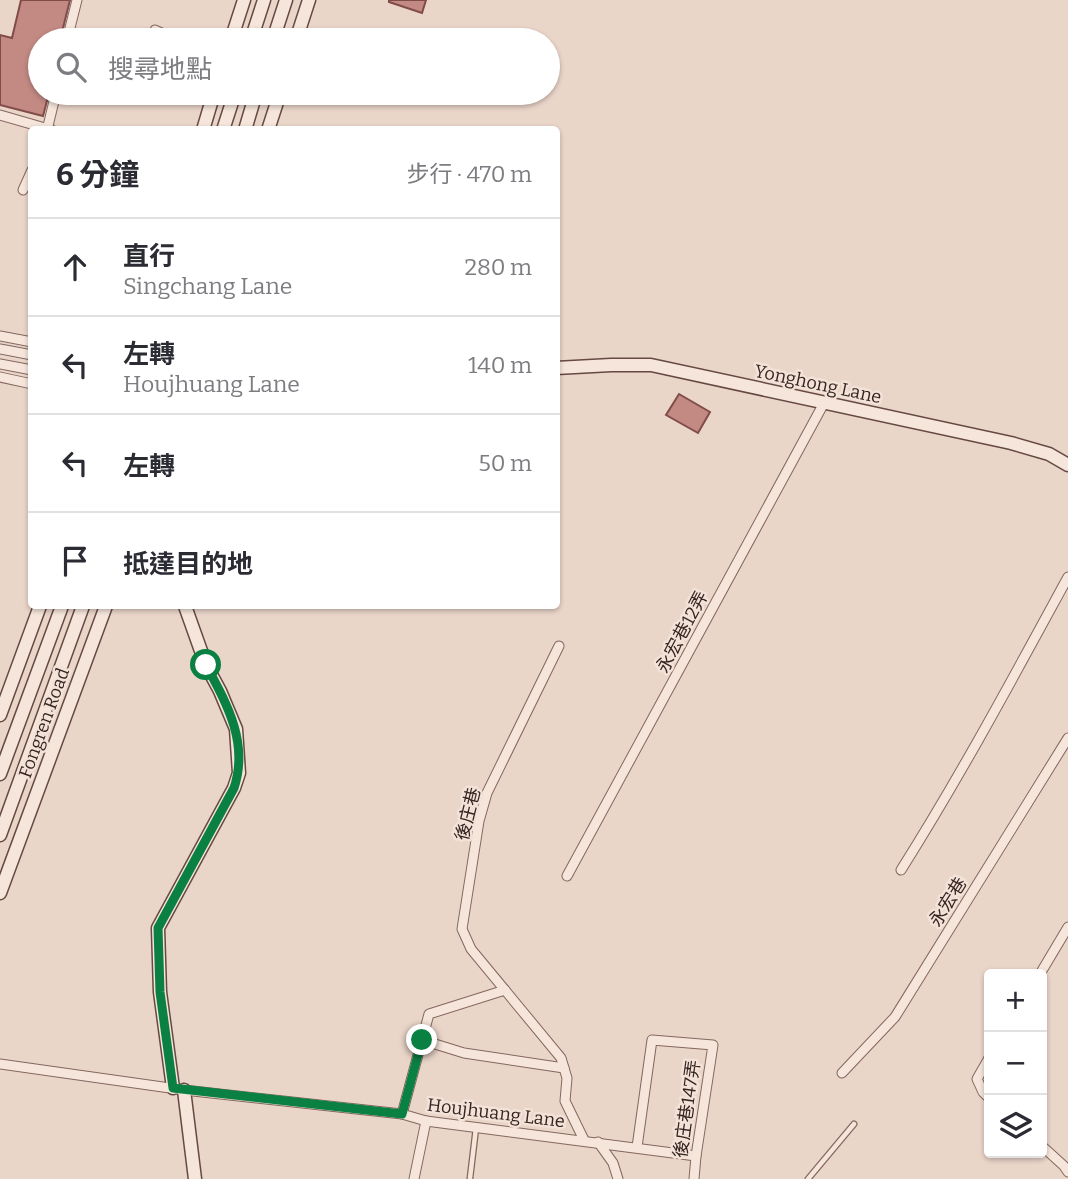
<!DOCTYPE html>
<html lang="zh-TW">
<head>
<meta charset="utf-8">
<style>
  :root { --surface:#fff; --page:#f2f2f3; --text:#2b2b33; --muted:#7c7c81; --line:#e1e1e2 }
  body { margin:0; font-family:Bitter,"Noto Sans TC",serif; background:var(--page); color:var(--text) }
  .controls { position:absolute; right:21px; bottom:21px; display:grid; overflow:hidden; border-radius:7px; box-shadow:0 2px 5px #0004 }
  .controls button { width:63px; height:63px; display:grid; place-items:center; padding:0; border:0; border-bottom:2px solid var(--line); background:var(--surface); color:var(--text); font:35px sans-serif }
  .stop { position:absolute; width:21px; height:21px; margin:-16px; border:5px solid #0b8043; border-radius:50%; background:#fff }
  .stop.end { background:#0b8043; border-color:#fff; box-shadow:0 2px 7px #0008 }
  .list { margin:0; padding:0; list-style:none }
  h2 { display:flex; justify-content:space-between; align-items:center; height:91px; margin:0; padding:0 28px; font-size:30px }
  h2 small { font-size:23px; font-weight:400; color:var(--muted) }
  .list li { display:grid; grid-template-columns:46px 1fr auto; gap:21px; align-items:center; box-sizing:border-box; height:98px; padding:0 28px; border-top:2px solid var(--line) }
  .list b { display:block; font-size:26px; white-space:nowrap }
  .list p { margin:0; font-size:23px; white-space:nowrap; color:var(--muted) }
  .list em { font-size:23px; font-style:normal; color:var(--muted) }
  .icon { flex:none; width:38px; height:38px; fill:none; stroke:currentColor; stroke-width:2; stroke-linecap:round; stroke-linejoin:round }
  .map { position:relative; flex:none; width:1068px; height:1179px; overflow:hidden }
  .search { position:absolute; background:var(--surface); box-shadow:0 2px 5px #0004; left:28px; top:28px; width:532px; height:77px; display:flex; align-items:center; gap:18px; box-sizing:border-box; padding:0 24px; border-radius:38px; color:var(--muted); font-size:26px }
  .panel { position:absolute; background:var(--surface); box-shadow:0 2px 5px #0004; left:28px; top:126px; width:532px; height:483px; border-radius:7px }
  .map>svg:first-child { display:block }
</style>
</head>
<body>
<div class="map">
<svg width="1068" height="1179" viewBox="0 0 1068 1179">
  <rect width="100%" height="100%" fill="#ead5c9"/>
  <g fill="#c38983" stroke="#804c48" stroke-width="2">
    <path d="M21 0H70L60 40H40V93H49L43 116 0 105V35L12 38Z"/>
    <path d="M389 0H426L422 13 389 2Z"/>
    <path d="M679 394 710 412 698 433 666 415Z"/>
  </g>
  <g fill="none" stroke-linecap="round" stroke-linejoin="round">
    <defs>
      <g id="lane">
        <path d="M470 1178 476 1128"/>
        <path d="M808 1179 854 1124"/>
      </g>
      <g id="street">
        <path d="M155 30 177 40"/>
        <path d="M67 40 77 0"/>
        <path d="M0 115 52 130"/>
        <path d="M47 130 56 93"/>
        <path d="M23 190 32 170"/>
        <path d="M0 336 32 342"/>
        <path d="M0 349 32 355"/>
        <path d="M0 364 32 370"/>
        <path d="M0 377 32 384"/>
        <path d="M559 646 487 793 479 821 462 929 471 949 561 1058 567 1078 565 1101 584 1140"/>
        <path d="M901 870C961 775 1014 676 1068 577"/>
        <path d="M567 876 824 403"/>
        <path d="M1040 974 1068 927"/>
        <path d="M422 1040 464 1053 564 1068"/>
        <path d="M989 1058 977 1079 983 1092 989 1098"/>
        <path d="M0 1064 184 1090 402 1114 426 1121 696 1156"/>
        <path d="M842 1073 895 1017 1068 738"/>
        <path d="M402 1114 429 1014 505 990"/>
        <path d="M598 1142 613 1163 618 1179"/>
        <path d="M1042 1146 1064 1166 1068 1172"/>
        <path d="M637 1147 652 1040 713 1045 696 1156 694 1179"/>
        <path d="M414 1179 426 1121"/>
      </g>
      <g id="secondary">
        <path d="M231 40 244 0"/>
        <path d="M251 40 264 0"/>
        <path d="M273 40 286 0"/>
        <path d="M296 40 309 0"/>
        <path d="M203 130 214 93"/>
        <path d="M223 130 235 93"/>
        <path d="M245 130 256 93"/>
        <path d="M268 130 280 93"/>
        <path d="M556 368 611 365H651L1011 443 1049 454 1068 465"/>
        <path d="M0 715 40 606"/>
        <path d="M0 774 62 606"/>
        <path d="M0 835 83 606"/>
        <path d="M0 893 106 606"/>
        <path d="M173 1088 160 992 158 928 234 788 239 773 236 729 220 691 206 665 185 606"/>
        <path d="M184 1090 195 1179"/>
      </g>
    </defs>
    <use href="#lane" stroke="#84675f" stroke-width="7"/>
    <use href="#street" stroke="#84675f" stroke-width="11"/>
    <use href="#secondary" stroke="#664942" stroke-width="15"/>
    <use href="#lane" stroke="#f5e5db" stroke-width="4.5"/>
    <use href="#street" stroke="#f5e5db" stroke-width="9"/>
    <use href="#secondary" stroke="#f5e5db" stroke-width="12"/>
  </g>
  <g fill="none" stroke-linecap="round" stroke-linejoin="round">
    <path stroke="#0b8043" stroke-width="9" d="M206 665C227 704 249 743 234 788L158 928 160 992 173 1088 402 1114 422 1040"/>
  </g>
  <g text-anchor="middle" stroke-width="5" stroke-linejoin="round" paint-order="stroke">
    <g font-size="18" fill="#362421" stroke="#f2e2d7">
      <text transform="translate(818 384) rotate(12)" y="6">Yonghong Lane</text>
      <text transform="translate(682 632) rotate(-62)" y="6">永宏巷12弄</text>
      <text transform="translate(44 723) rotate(-70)" y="6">Fongren Road</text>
      <text transform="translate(468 814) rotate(-76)" y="6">後庄巷</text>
      <text transform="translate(948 902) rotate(-58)" y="6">永宏巷</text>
      <text transform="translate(687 1109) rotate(-82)" y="6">後庄巷147弄</text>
      <text transform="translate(496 1113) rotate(7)" y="6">Houjhuang Lane</text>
    </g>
  </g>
</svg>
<div class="controls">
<button>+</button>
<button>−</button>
<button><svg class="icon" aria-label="layers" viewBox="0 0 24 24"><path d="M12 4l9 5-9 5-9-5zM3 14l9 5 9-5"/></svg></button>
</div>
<div class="stop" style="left:206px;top:665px"></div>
<div class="stop end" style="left:422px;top:1040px"></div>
<div class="search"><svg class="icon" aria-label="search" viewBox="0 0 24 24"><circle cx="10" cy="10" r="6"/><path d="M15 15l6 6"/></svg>搜尋地點</div>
<section class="panel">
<h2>6 分鐘<small>步行 · 470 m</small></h2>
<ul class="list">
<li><svg class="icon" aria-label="ahead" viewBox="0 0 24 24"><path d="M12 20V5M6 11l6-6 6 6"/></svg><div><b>直行</b><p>Singchang Lane</p></div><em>280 m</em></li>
<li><svg class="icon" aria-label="left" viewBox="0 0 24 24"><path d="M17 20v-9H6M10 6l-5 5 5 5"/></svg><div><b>左轉</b><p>Houjhuang Lane</p></div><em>140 m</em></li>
<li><svg class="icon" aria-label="left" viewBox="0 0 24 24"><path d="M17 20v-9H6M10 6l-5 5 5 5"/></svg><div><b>左轉</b></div><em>50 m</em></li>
<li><svg class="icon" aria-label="arrive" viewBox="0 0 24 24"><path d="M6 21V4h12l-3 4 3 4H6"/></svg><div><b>抵達目的地</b></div></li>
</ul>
</section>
</div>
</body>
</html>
